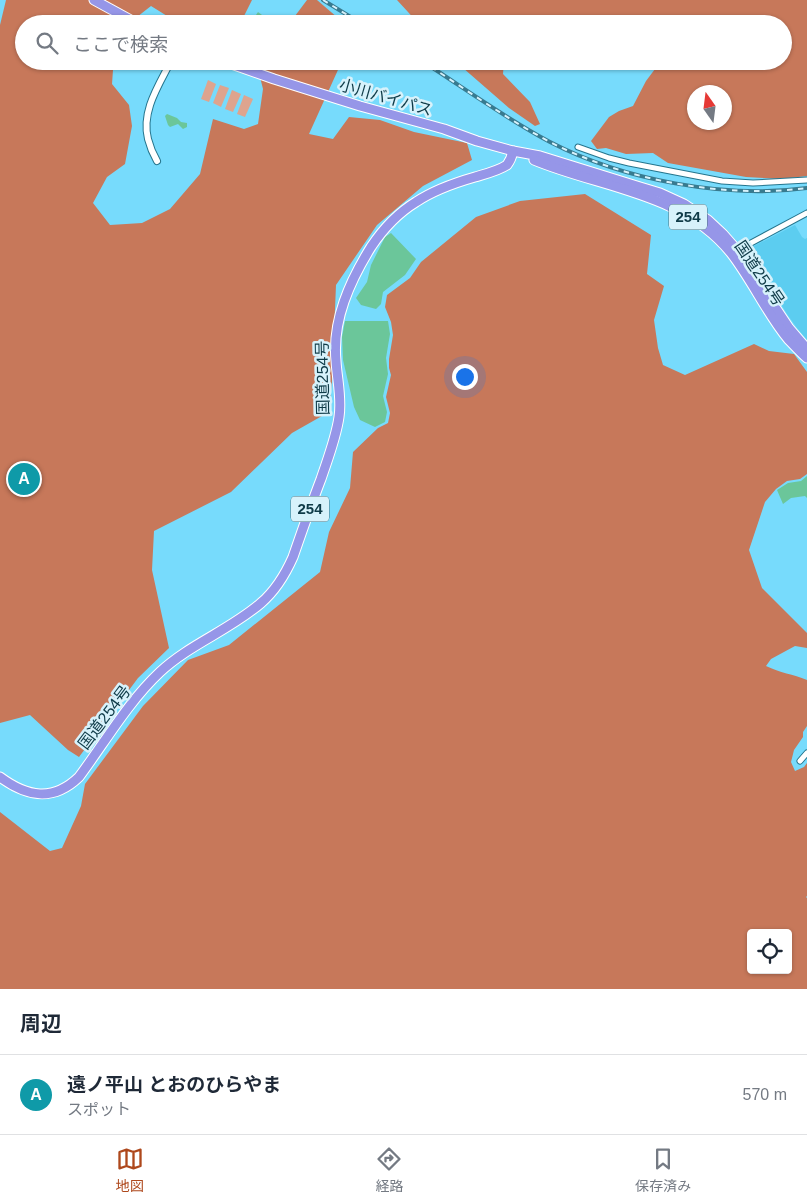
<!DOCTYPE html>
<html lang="ja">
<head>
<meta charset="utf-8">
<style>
  :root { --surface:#fff; --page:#f2f2f3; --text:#1f2937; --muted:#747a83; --line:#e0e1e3; --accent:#ae481c }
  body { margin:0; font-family:Arial,"Noto Sans JP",sans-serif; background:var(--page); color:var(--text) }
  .controls { position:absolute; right:15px; bottom:15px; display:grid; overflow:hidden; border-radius:5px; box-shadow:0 1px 4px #0004 }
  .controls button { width:45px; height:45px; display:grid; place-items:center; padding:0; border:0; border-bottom:1px solid var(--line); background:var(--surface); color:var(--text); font:25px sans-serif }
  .compass { position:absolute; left:687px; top:85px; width:45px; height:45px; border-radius:50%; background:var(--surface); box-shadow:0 1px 4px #0004; rotate:346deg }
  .you { position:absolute; left:464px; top:376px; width:18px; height:18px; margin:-12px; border:4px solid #fff; border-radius:50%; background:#1a73e8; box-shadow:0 0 0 8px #1a73e833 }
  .badge { display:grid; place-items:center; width:32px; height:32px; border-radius:50%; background:var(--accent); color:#fff; font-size:16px; font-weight:700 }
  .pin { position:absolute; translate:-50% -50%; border:2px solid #fff; box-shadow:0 1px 5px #0006 }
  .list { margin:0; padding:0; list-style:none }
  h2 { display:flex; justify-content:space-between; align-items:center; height:65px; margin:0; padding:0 20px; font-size:21px }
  h2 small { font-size:16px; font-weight:400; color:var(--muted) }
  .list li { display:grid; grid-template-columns:32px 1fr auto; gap:15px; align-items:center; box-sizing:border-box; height:80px; padding:0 20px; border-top:1px solid var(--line) }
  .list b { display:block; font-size:19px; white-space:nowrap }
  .list p { margin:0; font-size:16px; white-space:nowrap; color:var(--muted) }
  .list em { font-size:16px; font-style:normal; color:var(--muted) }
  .icon { flex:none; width:28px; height:28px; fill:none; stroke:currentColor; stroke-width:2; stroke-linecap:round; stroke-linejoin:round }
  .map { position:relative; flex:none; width:807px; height:989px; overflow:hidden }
  .search { position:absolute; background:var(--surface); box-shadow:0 1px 4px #0004; left:15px; right:15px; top:15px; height:55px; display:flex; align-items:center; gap:12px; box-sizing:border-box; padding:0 18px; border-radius:28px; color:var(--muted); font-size:19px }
  .sheet { height:145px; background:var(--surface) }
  nav { display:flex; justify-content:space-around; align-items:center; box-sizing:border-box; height:70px; border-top:1px solid var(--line); background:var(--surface); font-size:14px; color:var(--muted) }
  nav a { display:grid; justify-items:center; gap:2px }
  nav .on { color:var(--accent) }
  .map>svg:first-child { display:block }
</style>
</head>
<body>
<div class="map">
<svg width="807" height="989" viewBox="0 0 807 989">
  <rect width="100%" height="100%" fill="#77dbfc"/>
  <path fill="#5ccdf0" d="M795 225 802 237 805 239 807 238V340L797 328 787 314 751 256 752 247Z"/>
  <g fill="#dea48e">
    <path d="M208 80 216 84 209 102 201 99Z"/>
    <path d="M220 85 229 88 221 107 213 103Z"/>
    <path d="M232 90 241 94 233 112 225 109Z"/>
    <path d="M244 95 253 99 245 117 237 114Z"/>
  </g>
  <g fill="#c7785a" fill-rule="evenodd">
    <path d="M6 0H252L240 24H180L151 6 128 24H24V61H113V70L112 84 129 105 132 126 125 164 107 177 93 203 110 225 142 223 170 209 200 174 213 119 244 129 258 124 263 89 256 61H342L309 134 333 139 349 117 380 120 414 132 467 143 472 160 423 186 377 225 336 285 332 381 329 412 292 433 231 492 154 531 152 570 169 648 138 678 79 757 68 750 30 715 0 723V25Z"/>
    <path d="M307 0H317L345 24H289Z"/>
    <path d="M397 0H807V176L782 179 746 177 668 163 653 153 626 154 606 148 597 149 591 141 609 117 619 111 633 106 646 81 661 61H783V24H419ZM694 92H724V122H694Z"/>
    <path d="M455 61H504L503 74 530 102 540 124 535 126 509 108Z"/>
    <path d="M585 194 651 235 647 274 664 286 654 320 658 348 663 365 685 375 754 344 769 351 794 354 807 372V474L800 479 787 481 776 489 765 502 749 550 762 588 807 633V648L795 646 771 659 766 666C780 673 793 674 807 680V726L803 732V737L794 750 791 762 795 771 804 767 807 763V896L806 897 807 898V989H0V812L50 851 62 848 81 806 85 784 143 706 188 660 229 645 320 572 329 532 350 488 353 452 378 428 388 423 390 413 386 397 391 375 389 368V359L393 335 391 322 385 307 387 295 410 278 421 262 476 217 520 201ZM751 933H788V970H751Z"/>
  </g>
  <g fill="#6bc69a">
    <path d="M258 12 274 24H250Z"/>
    <path d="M167 114 177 118 181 122 187 123V127L183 129 178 124 170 127 168 125 165 116Z"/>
    <path d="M391 233 416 259 405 275 383 292 381 304 376 309 361 305 356 298 367 282 371 265 385 237Z"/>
    <path d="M345 321H388L390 334 386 358 388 374 383 396 387 412 385 422 375 427 360 420 354 407 343 360 342 337Z"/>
    <path d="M807 476V498L805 496 791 498 783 504 777 490 788 483 801 481Z"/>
  </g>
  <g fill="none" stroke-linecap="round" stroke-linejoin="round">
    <defs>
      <g id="minor">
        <path d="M578 147 609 158 629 163 722 181 753 183 807 180"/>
        <path d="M736 251 807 213"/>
        <path d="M800 761 807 753"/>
      </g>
      <path id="tertiary" d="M157 161C153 154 150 147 148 139 141 111 159 85 171 61"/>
      <g id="trunk">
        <path d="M94 0 138 24"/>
        <path d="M223 61 274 79 360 106 444 129 477 141 513 151 540 156 640 187 660 193 684 204 708 220 723 234 737 250 789 328 807 349"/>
        <path d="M534 160C601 188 682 192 731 253 752 280 766 312 788 339 794 345 800 352 807 358"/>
        <path d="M0 777C27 797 53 802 79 777 105 742 128 702 160 672 190 644 230 630 261 603 275 591 285 575 293 557 302 531 311 505 321 479 328 458 336 438 339 417 342 398 337 379 336 361 332 320 350 281 371 247 383 229 398 213 416 202 434 190 454 183 475 177 485 174 498 171 507 165 510 161 512 156 513 151"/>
      </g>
    </defs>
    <use href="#minor" stroke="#25758d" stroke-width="7"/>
    <use href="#tertiary" stroke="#25758d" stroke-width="8"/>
    <use href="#trunk" stroke="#fff" stroke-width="11"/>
    <use href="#minor" stroke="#fff" stroke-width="5"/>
    <use href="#tertiary" stroke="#fff" stroke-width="6"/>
    <use href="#trunk" stroke="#9696e8" stroke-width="9"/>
    <defs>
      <g id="rail">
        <path d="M323 0 362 24"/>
        <path d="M422 61C464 88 505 118 550 142 623 180 725 199 807 188"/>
      </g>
    </defs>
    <use href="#rail" stroke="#387b90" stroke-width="4"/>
    <use href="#rail" stroke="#d7f2fb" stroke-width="2" stroke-dasharray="5.5" stroke-linecap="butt"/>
  </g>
  <g text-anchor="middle" stroke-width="5" stroke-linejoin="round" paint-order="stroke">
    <g fill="#d7f2fb" stroke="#4b727e" stroke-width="1">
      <rect x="669" y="204.5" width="38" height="25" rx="4"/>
      <rect x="291" y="496.5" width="38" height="25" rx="4"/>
    </g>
    <g font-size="15" font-weight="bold" fill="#0f3b48">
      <text x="688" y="222">254</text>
      <text x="310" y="514">254</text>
    </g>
    <g font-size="16" fill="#0f3b48" stroke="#d7f2fb">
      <text transform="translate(386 97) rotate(16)" y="6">小川バイパス</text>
      <text transform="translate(760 273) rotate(56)" y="6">国道254号</text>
      <text transform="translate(322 378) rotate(-91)" y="6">国道254号</text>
      <text transform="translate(104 717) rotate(-53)" y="6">国道254号</text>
    </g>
  </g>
</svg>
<div class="controls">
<button><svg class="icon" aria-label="locate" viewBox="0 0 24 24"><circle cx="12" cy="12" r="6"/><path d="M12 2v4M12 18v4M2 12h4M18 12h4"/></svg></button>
</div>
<svg class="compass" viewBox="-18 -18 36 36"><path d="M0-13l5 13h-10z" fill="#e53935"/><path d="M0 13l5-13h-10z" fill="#747a83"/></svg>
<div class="you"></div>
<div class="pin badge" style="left:24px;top:479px;background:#0f9aa8">A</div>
<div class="search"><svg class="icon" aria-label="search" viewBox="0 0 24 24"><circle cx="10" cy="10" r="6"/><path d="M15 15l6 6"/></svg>ここで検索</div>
</div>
<section class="sheet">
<h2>周辺<small></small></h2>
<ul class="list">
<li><span class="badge" style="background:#0f9aa8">A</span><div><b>遠ノ平山 とおのひらやま</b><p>スポット</p></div><em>570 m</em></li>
</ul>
</section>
<nav>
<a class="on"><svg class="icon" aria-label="map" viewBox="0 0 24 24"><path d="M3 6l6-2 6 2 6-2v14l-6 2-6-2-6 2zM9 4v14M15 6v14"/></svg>地図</a>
<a><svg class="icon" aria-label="directions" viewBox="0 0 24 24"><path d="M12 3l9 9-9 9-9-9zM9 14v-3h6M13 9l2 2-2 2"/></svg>経路</a>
<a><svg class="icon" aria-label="saved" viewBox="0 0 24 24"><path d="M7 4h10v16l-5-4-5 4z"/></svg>保存済み</a>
</nav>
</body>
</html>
